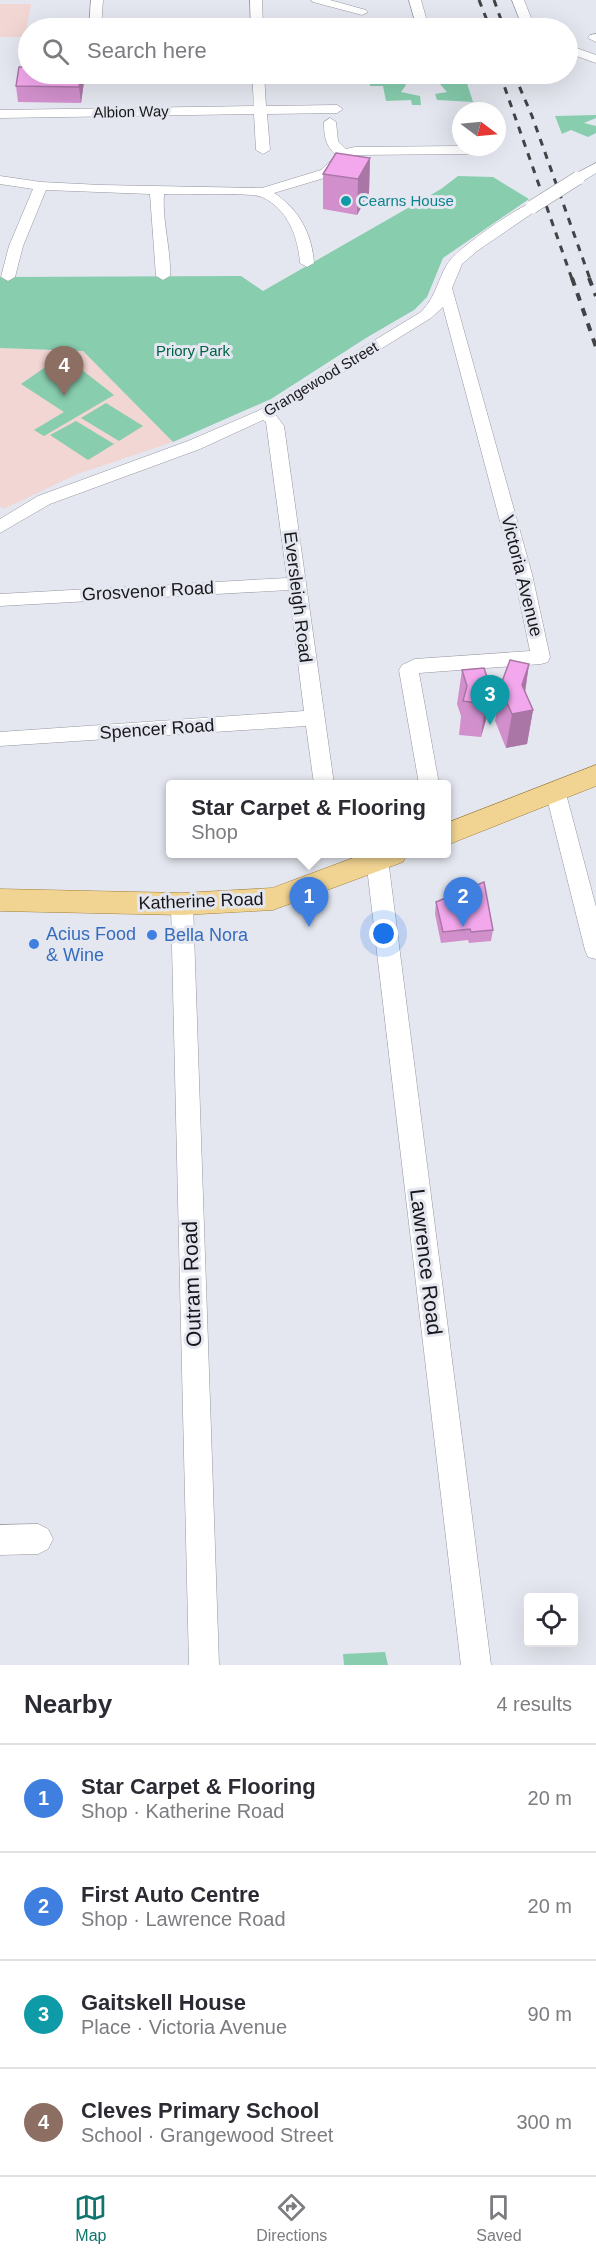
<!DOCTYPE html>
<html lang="en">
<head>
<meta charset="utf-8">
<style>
  :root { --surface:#fff; --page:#f2f2f3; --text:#2b2b33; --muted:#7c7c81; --line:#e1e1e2; --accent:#0f766e }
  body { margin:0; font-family:Helvetica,sans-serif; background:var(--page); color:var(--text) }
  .controls { position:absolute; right:18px; bottom:18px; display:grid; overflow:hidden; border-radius:6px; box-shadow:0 6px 24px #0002 }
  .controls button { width:54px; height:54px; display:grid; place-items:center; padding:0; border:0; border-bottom:2px solid var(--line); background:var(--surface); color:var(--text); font:30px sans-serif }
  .compass { position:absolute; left:452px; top:102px; width:54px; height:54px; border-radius:50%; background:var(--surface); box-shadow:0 6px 24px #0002; rotate:106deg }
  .you { position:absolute; left:384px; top:934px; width:21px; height:21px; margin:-15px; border:4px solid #fff; border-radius:50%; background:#1a73e8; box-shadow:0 0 0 9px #1a73e833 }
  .badge { display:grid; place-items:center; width:39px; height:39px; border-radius:50%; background:var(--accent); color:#fff; font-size:20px; font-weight:700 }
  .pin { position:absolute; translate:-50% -50px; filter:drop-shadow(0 2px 3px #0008) }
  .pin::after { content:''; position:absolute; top:32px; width:21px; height:18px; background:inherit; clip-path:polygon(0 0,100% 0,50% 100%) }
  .popup { position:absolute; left:166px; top:780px; width:285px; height:78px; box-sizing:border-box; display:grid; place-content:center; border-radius:6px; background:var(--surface); filter:drop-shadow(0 2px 4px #0005); font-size:20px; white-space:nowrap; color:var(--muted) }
  .popup b { font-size:22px; color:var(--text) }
  .popup::after { content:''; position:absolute; left:50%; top:100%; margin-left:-12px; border:12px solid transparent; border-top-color:var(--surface) }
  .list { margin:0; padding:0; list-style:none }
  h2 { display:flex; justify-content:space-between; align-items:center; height:78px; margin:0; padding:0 24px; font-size:26px }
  h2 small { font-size:20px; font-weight:400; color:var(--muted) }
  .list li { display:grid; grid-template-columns:39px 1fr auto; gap:18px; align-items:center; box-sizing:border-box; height:108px; padding:0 24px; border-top:2px solid var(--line) }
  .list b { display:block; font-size:22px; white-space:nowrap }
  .list p { margin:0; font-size:20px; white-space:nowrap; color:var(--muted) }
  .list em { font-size:20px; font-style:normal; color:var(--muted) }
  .icon { flex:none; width:33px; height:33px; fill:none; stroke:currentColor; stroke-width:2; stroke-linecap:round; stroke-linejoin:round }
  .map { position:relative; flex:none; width:596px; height:1665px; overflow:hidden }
  .search { position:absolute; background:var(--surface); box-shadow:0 6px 24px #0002; left:18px; right:18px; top:18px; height:66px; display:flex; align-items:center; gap:15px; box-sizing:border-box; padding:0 21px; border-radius:33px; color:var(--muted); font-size:22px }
  .sheet { height:510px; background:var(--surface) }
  nav { display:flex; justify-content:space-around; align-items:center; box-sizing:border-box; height:84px; border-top:2px solid var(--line); background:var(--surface); font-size:16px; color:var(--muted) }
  nav a { display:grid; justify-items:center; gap:3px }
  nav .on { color:var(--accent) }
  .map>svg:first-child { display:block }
</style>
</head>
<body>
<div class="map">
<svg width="596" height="1665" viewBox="0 0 596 1665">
  <rect width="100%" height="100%" fill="#e5e7f0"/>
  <g fill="#f1d6d3">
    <path d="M0 4H31L25 37H0Z"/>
    <path d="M0 348 83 351 173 442 75 475 4 509 0 506Z"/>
  </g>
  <g fill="#87cdae">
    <path d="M347 74H406L398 77 406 85 401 92 420 96 421 105H412L411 100 386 101 383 86H370L369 78H348Z"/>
    <path d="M429 74H464L473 102 437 100 435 94 447 92 440 84 444 76Z"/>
    <path d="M596 115V118L584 123 596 126V133L588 137 571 130 562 134 555 116Z"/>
    <path d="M458 176 493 177 529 199 443 258 427 297 414 310 366 338 271 399 173 442 83 351 0 348V277L241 276 263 291 441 189Z"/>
    <path d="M63 355 114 395 44 436 34 430 64 412 21 384Z"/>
    <path d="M106 403 143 426 119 441 81 418Z"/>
    <path d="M76 421 114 444 88 460 50 435Z"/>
    <path d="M385 1652 388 1665H344L343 1654Z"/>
  </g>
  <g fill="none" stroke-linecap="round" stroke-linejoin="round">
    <defs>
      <g id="minor">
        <path d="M91 0H103L101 28H89Z"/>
        <path d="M250 0H262L263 28H251Z"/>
        <path d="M311 0H330L366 10 368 12 362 15 313 2Z"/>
        <path d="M409 0H421L429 28H417Z"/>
        <path d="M512 0H524L535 28H523Z"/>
        <path d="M596 34V42L588 38 590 35Z"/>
        <path d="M568 45 596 55V63L568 53Z"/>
        <path d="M252 74H264L266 106 337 105 343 109 337 113 267 114 270 150 263 154 256 150 254 114 0 118V110L254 106Z"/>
        <path d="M330 118 336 122 338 141 346 149 355 147 461 146 472 147 474 150 467 154 355 155 349 157 331 176 274 193C299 209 312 234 314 263L307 267 300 263C298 237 288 209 262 197 250 192 181 195 164 194 162 222 171 248 170 276L163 280 156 276 150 194 46 190 23 246 15 277 8 281 1 277 9 246 33 189 0 184V176L41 182 101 185 262 188 321 170 336 155C325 145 324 136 324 122Z"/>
        <path d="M596 163V173L583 181H573L571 178 573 175Z"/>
        <path d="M532 203 539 207 537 210 477 251 462 264 452 288 532 574 550 657 548 662 541 664 419 673 439 784H419L399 670 402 665 415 659 530 651 514 574 443 307 431 318 275 414 284 426 334 784H314L306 726 0 746V732L304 711 289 590 0 606V594L287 578 266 422 263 420 200 449 50 504 0 533V519L38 496 188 441 258 411 421 312C438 295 438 275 451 259 461 247 518 206 532 203Z"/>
        <path d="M555 782 562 784 565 790 596 907V959L588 957 585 950 545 790 548 784Z"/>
        <path d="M369 854H385L388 859 491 1665H461L366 859Z"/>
        <path d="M182 895 190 898 193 904 219 1665H189L171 904 174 898Z"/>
        <path d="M38 1524 48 1529 53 1539 48 1549 38 1554 0 1555V1525Z"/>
      </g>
      <g id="major">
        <path d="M596 765V786L447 845V823Z"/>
        <path d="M364 854H407L403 862 273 910 182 915 0 911V889L182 893 272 888Z"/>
      </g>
    </defs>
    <use href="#minor" stroke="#95969f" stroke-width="1"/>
    <use href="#major" stroke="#a07f3a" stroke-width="1"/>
    <use href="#minor" fill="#fff" fill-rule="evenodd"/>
    <use href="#major" fill="#f2d492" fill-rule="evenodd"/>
    <g stroke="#424347" stroke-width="3" stroke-dasharray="7 7" stroke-linecap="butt">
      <path d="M479 0 490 28"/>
      <path d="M494 0 504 28"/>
      <path d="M500 74 572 279"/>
      <path d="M514 74 532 116 590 279"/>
    </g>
    <g stroke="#424347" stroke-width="4" stroke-dasharray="8 8" stroke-linecap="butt">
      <path d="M572 278 596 347"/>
      <path d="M589 278 596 296"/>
    </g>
    <defs>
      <path id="minor-bridge" d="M532 207 578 178"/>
    </defs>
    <use href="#minor-bridge" stroke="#95969f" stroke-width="14" stroke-linecap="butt"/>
    <use href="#minor-bridge" stroke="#fff" stroke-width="13"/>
  </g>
  <g fill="#d190cc">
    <path d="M28 74H83L84 82 81 103 18 102 16 86Z"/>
    <path d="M370 158 369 193 357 215 323 209V174Z"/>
    <path d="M529 664 525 692 533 710 527 744 506 748 495 721 500 687Z"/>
    <path d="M462 670 490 686 486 720 481 737 459 735 461 716 457 704Z"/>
    <path d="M436 902 493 930 491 941 469 943 468 940 441 943 435 914Z"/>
  </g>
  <g fill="#aa76a6">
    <path d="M81 74H83L84 82 81 103 79 87Z"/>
    <path d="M370 158 369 193 357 215 358 179Z"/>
    <path d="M529 664 524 699 533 710 527 744 506 748 512 714Z"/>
    <path d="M490 686 486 720 481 737 485 704Z"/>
  </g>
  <g fill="#f3a8ed" stroke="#aa76a6" stroke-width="1.5">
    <path d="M19 67H28V74H81L79 87 16 86Z"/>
    <path d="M336 153 370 158 358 179 323 174Z"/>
    <path d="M510 660 529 664 522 685 533 710 512 714 500 687Z"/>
    <path d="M484 668 490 686 485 704 463 701 467 686 462 670Z"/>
    <path d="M484 882 493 930 471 932 470 929 443 932 436 902Z"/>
  </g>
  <circle fill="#0f9aa8" stroke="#e5e7f0" stroke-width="2" cx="346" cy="201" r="6"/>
  <g fill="#3f7fe0" stroke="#e5e7f0" stroke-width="2">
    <circle cx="152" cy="935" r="6"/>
    <circle cx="34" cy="944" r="6"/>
  </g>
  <g text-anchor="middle" stroke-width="6" stroke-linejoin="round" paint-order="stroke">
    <g font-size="15" fill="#18181b" stroke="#e5e7f0">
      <text transform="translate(131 112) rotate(-1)" y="5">Albion Way</text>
      <text transform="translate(321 379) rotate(-31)" y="5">Grangewood Street</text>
    </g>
    <g font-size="15" fill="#0d838f" stroke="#e5e7f0" text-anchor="start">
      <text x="358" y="206">Cearns House</text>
    </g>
    <g font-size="15" fill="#016346" stroke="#e5e7f0">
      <text x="193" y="356">Priory Park</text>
    </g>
    <g font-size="18" fill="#18181b" stroke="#e5e7f0">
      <text transform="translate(522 576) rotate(76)" y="6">Victoria Avenue</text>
      <text transform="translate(148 591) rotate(-3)" y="6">Grosvenor Road</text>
      <text transform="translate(298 597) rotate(83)" y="6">Eversleigh Road</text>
      <text transform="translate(157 729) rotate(-4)" y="6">Spencer Road</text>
      <text transform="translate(201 901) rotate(-2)" y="6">Katherine Road</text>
    </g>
    <g font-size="18" fill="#366cbe" stroke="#e5e7f0" text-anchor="start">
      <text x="46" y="940">Acius Food<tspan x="46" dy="21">&amp; Wine</tspan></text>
      <text x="164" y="941">Bella Nora</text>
    </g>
    <g font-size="21" fill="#18181b" stroke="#e5e7f0">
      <text transform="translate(426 1262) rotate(83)" y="7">Lawrence Road</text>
      <text transform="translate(192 1284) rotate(-92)" y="7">Outram Road</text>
    </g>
  </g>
</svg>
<div class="controls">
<button><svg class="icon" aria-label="locate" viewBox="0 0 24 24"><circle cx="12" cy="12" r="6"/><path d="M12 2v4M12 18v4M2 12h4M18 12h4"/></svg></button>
</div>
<svg class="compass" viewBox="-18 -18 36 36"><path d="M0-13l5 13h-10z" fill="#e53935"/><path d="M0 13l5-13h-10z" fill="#7c7c81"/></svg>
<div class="you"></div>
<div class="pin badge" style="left:309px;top:927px;background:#3f7fe0">1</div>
<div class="popup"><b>Star Carpet &amp; Flooring</b>Shop</div>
<div class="pin badge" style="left:463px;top:927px;background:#3f7fe0">2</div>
<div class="pin badge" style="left:490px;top:725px;background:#0f9aa8">3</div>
<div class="pin badge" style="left:64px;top:396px;background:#8d6e63">4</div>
<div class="search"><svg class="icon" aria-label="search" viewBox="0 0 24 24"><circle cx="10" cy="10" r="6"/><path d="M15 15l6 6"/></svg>Search here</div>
</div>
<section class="sheet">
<h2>Nearby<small>4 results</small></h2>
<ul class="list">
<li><span class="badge" style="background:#3f7fe0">1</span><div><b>Star Carpet &amp; Flooring</b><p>Shop · Katherine Road</p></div><em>20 m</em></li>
<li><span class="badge" style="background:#3f7fe0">2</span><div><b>First Auto Centre</b><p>Shop · Lawrence Road</p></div><em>20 m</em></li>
<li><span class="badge" style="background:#0f9aa8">3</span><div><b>Gaitskell House</b><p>Place · Victoria Avenue</p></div><em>90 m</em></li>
<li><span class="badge" style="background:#8d6e63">4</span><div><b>Cleves Primary School</b><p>School · Grangewood Street</p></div><em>300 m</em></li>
</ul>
</section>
<nav>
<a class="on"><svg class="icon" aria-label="map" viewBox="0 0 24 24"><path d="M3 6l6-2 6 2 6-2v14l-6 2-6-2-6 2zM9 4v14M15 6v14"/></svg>Map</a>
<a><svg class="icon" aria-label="directions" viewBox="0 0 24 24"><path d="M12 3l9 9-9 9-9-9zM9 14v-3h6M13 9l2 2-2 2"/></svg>Directions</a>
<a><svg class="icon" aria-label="saved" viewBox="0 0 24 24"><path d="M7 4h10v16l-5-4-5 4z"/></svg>Saved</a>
</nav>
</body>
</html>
